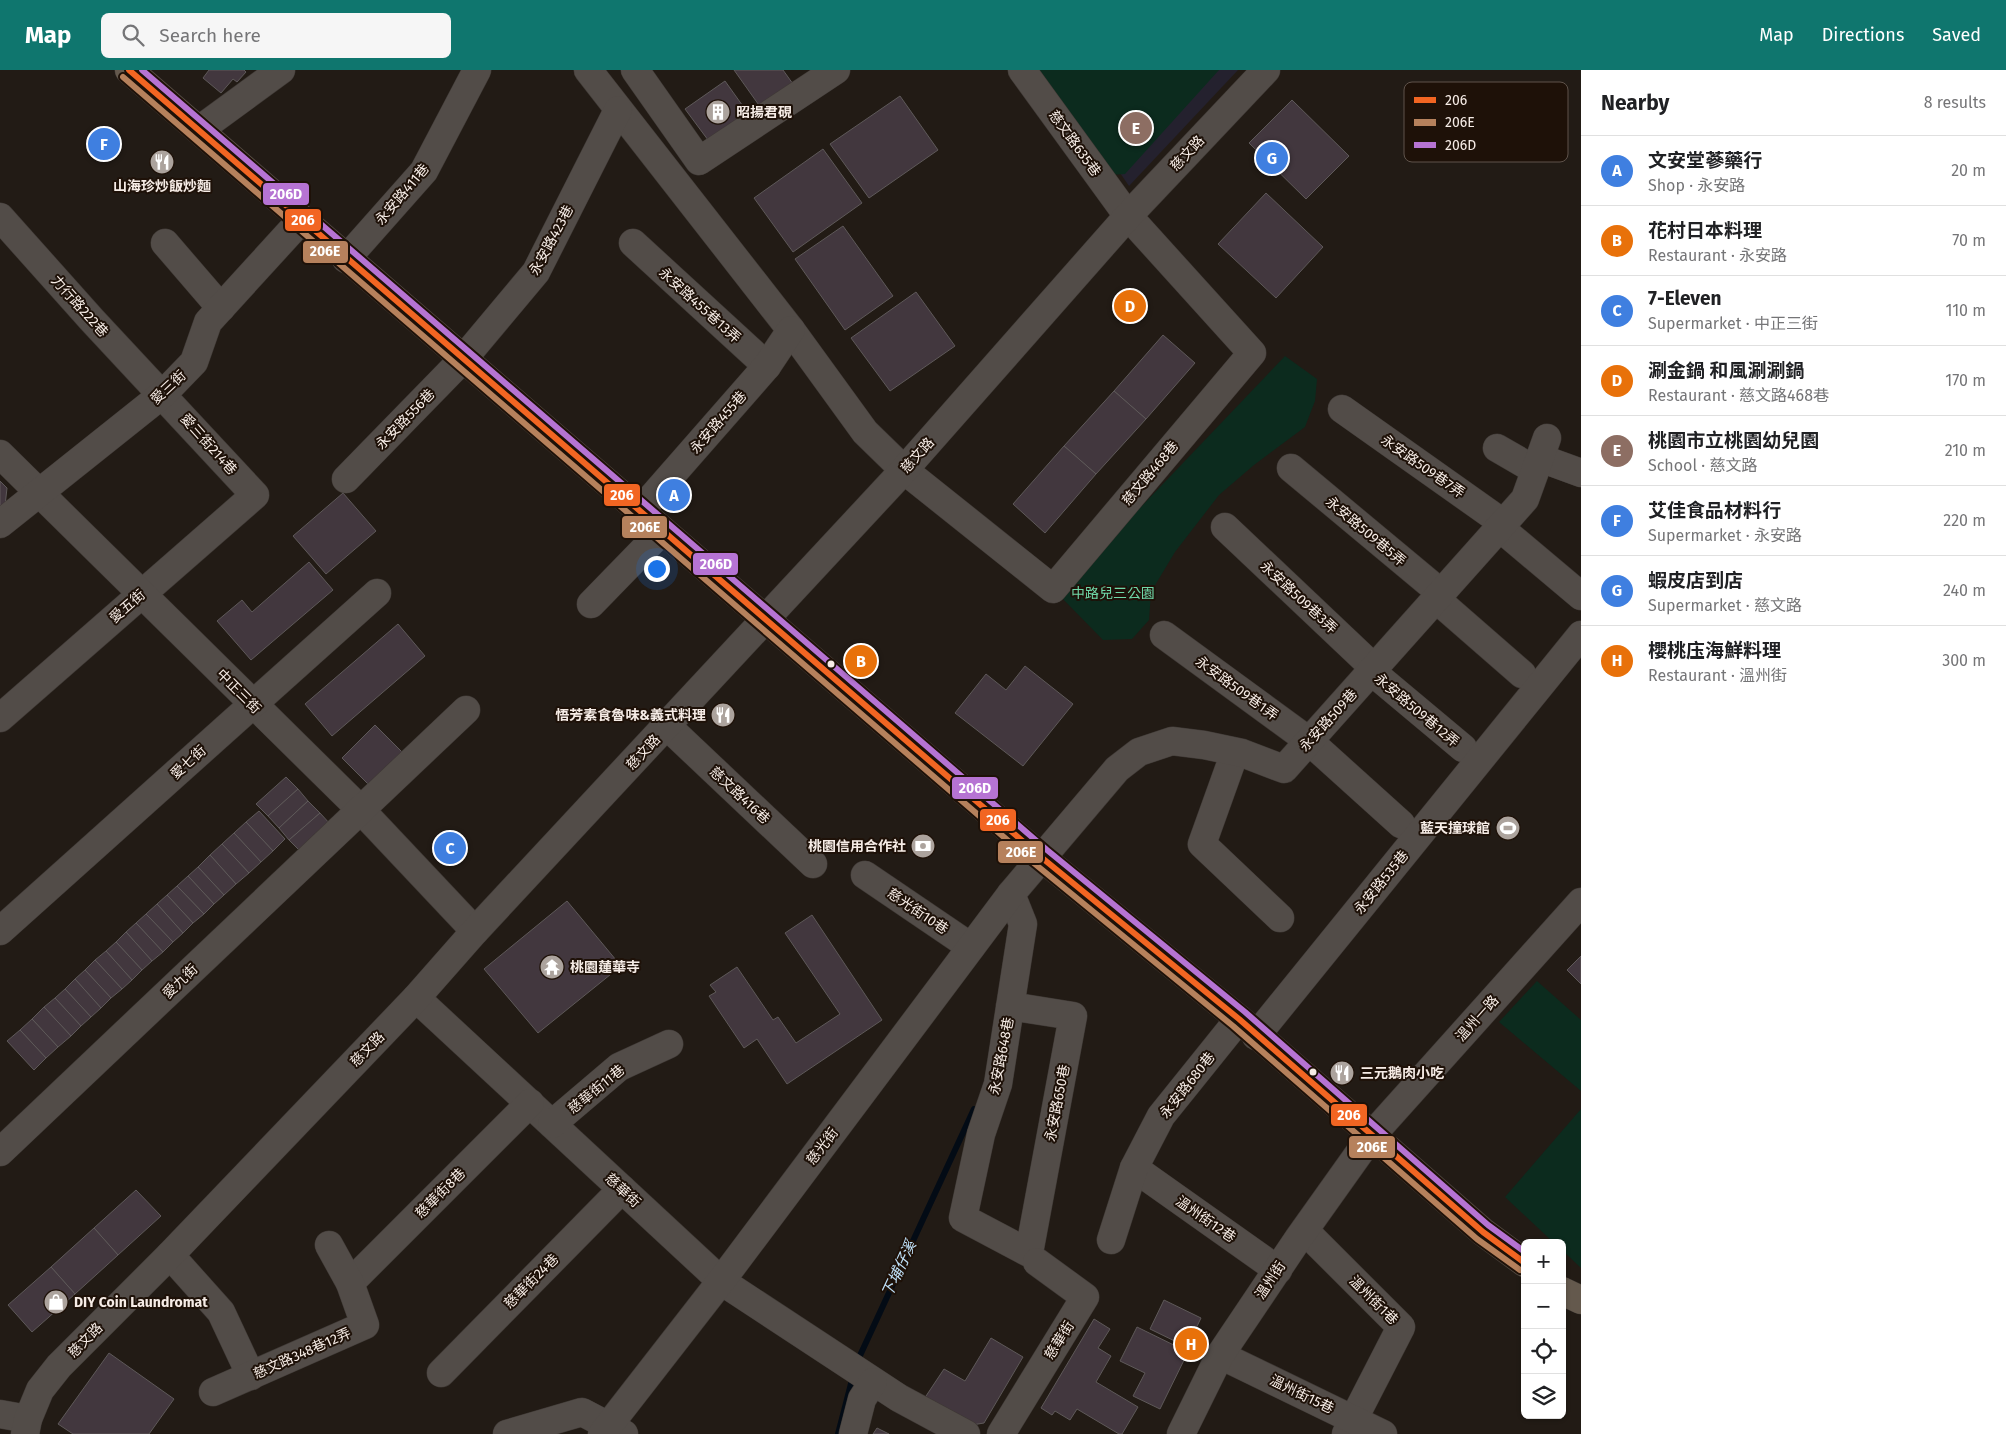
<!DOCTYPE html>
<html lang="en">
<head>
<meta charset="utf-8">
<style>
  :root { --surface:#fff; --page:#f6f6f6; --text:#202124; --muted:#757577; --line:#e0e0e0; --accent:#0f766e }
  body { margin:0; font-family:"Fira Sans","Noto Sans TC",sans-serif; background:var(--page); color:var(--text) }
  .controls { position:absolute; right:15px; bottom:15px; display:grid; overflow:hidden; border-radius:8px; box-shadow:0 1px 4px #0004 }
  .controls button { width:45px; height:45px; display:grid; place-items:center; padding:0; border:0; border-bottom:1px solid var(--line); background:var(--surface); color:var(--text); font:25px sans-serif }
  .you { position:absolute; left:656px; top:498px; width:18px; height:18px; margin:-12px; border:4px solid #fff; border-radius:50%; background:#1a73e8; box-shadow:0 0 0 8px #1a73e833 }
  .badge { display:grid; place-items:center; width:32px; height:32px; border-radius:50%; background:var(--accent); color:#fff; font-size:16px; font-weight:700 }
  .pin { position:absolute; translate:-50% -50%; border:2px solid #fff; box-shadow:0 1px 5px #0006 }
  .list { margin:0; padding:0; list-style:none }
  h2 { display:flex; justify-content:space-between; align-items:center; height:65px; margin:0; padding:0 20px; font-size:21px }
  h2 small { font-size:16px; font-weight:400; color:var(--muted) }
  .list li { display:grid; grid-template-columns:32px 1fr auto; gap:15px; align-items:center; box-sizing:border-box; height:70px; padding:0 20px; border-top:1px solid var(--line) }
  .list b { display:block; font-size:19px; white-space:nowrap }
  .list p { margin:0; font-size:16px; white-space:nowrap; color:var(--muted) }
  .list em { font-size:16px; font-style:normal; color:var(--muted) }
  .icon { flex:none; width:28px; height:28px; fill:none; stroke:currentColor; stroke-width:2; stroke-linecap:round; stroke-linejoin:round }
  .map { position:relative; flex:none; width:1581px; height:1364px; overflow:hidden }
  header { display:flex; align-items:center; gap:30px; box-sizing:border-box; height:70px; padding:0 25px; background:var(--accent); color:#fff }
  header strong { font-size:24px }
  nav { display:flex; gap:28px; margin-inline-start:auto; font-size:18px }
  .search { width:350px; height:45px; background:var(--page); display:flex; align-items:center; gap:12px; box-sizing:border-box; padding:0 18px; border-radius:8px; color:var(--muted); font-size:19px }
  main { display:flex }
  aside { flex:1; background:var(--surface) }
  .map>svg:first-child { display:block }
</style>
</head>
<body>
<header>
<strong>Map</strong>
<div class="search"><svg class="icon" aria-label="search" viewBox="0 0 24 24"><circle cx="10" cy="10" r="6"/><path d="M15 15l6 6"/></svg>Search here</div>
<nav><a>Map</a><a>Directions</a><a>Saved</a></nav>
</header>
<main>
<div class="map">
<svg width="1581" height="1364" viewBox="0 0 1581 1364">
  <rect width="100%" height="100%" fill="#221b15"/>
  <path fill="#24212e" d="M1049 0H1238L1129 116Z"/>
  <g fill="#0c2b1e">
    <path d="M1036 0H1219L1125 104 1109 105Z"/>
    <path d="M1285 286 1317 309 1315 331 1305 357 1254 395 1219 425 1175 482 1151 522 1149 550 1132 569 1103 570 1058 524Z"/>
    <path d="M1537 911 1581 950V1021L1499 952Z"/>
    <path d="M1581 1039V1198L1562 1180V1173H1554L1505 1127Z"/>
  </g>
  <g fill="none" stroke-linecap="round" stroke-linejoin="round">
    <g stroke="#030b15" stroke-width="6">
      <path d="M857 1292 974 1039"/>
      <path d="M838 1364 853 1306"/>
    </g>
  </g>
  <g fill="#42373e" stroke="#5e5959">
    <path d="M209 0H244L246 2 237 12 233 9 221 23 203 8Z"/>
    <path d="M734 0H783L793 14 761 38Z"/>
    <path d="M725 11 750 46 711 74 685 39Z"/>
    <path d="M900 26 938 80 869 128 830 74Z"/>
    <path d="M1292 30 1349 86 1306 129 1249 73Z"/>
    <path d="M823 79 862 133 793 182 754 128Z"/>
    <path d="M1266 123 1323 177 1276 228 1218 174Z"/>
    <path d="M843 156 893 226 845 260 795 189Z"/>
    <path d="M916 222 955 276 890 321 851 268Z"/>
    <path d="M1163 265 1195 293 1146 349 1114 321Z"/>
    <path d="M1114 321 1146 349 1096 404 1064 376Z"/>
    <path d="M1064 376 1096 404 1045 463 1013 434Z"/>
    <path d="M0 411 7 418 5 436 0 440Z"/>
    <path d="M343 423 376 461 326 504 293 466Z"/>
    <path d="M309 492 333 520 251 590 217 551 242 530 252 542Z"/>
    <path d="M398 554 425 586 332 666 305 634Z"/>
    <path d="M1025 596 1073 634 1023 696 955 643 986 604 1006 620Z"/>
    <path d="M375 655 406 686 373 719 342 688Z"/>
    <path d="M286 707 298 719 268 746 256 734Z"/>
    <path d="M298 719 308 731 279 758 268 746Z"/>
    <path d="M308 731 320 743 289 770 279 758Z"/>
    <path d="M259 741 285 769 273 781 246 752Z"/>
    <path d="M320 743 331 755 301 782 289 770Z"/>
    <path d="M246 752 273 781 261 792 234 763Z"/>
    <path d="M234 763 261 792 249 803 222 774Z"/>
    <path d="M222 774 249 803 236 814 210 785Z"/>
    <path d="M210 785 236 814 224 825 198 797Z"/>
    <path d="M198 797 224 825 214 834 188 806Z"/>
    <path d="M188 806 214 834 204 844 177 816Z"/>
    <path d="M177 816 204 844 193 853 167 825Z"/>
    <path d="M167 825 193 853 183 863 157 834Z"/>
    <path d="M567 831 621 896 538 963 484 899Z"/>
    <path d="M157 834 183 863 173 872 146 844Z"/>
    <path d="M146 844 173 872 163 882 136 853Z"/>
    <path d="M812 845 882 950 787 1014 757 969 744 978 709 926 716 922 710 915 737 897 773 950 778 947 796 973 840 944 785 863Z"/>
    <path d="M136 853 163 882 152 891 126 862Z"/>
    <path d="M126 862 152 891 142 900 116 872Z"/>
    <path d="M116 872 142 900 132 910 106 881Z"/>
    <path d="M106 881 132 910 122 919 95 890Z"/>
    <path d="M1581 886V914L1567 900Z"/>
    <path d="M95 890 122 919 111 928 85 900Z"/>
    <path d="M85 900 111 928 101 938 75 909Z"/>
    <path d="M75 909 101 938 91 947 65 919Z"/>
    <path d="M65 919 91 947 81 956 55 928Z"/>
    <path d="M55 928 81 956 71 966 44 937Z"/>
    <path d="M44 937 71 966 58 977 32 949Z"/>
    <path d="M32 949 58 977 46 988 20 960Z"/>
    <path d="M20 960 46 988 34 1000 7 971Z"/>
    <path d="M136 1120 161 1146 118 1185 94 1158Z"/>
    <path d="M94 1158 118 1185 75 1224 51 1197Z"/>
    <path d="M51 1197 75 1224 32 1262 8 1235Z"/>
    <path d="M1164 1230 1201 1248 1187 1277 1150 1259Z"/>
    <path d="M1094 1249 1110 1259 1098 1278 1111 1286 1096 1312 1138 1337 1122 1364H1119L1077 1339 1070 1350 1055 1341 1052 1345 1041 1338Z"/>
    <path d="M1137 1257 1188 1282 1160 1339 1133 1326 1145 1303 1120 1291Z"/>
    <path d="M991 1268 1023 1287 984 1353 966 1356 924 1329 944 1299 965 1311Z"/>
    <path d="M109 1283 174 1329 149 1364H73L58 1354Z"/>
    <path d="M877 1358 889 1364H873Z"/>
  </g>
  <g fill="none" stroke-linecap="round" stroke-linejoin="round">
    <defs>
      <g id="minor">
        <path d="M588 0 791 260 865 362 904 400 1053 519 1252 283 1128 146 1022 0"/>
        <path d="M635 0 699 91 836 0"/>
        <path d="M199 60 281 0"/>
        <path d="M0 147 92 250 255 425 0 648"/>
        <path d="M165 173 221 238"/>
        <path d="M633 173 767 296"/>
        <path d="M346 189 424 101 477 0"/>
        <path d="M1342 339 1503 453"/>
        <path d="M1497 378 1535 400"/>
        <path d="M0 384 360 739 475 861"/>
        <path d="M1540 388 1581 403"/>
        <path d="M1291 398 1441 523"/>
        <path d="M346 409 464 288 536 202 618 40"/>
        <path d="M640 441 767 296 791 260"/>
        <path d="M0 454 163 324 194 292 208 252 302 149"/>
        <path d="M1225 457 1374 598"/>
        <path d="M1499 457 1581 526"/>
        <path d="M1436 529 1522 604"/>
        <path d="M591 534 662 461"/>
        <path d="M1164 565 1309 671 1401 754"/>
        <path d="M1371 601 1463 678"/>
        <path d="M667 656 813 794"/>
        <path d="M1235 682 1202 774 1280 848"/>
        <path d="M865 805 971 877"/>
        <path d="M0 861 377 523"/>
        <path d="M416 928 721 1211 899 1328 966 1364"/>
        <path d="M1010 936 1073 946 1029 1183 963 1148 981 1064 998 1014 1023 854 1011 824"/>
        <path d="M1256 966 1581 565"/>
        <path d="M552 1054 619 997 669 974"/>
        <path d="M0 1082 466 640"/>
        <path d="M1134 1098 1278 1200"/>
        <path d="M1305 1161 1401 1257 1346 1364"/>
        <path d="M1111 1170 1134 1098 1161 1046 1239 949"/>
        <path d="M170 1185 221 1242 251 1306"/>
        <path d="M350 1213 530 1033"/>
        <path d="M1220 1285 1383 1364"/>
        <path d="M441 1303 622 1119"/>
        <path d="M213 1322 365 1255 350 1213 329 1175"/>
        <path d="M0 1344 28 1349"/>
        <path d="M25 1364 28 1349 40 1320 59 1296 170 1185 416 928 475 861 904 400 1128 146 1266 0"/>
        <path d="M507 1364 582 1342 624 1364"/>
        <path d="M602 1364 721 1211 1011 824 1117 699 1139 682 1172 671 1204 675 1242 683 1284 699 1525 429 1547 368"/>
        <path d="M853 1364 862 1329 873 1312"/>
        <path d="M1001 1364 1085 1227 1037 1192"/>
        <path d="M1181 1364 1220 1285 1298 1169 1372 1065 1581 832"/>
      </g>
      <g id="major">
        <path d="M129 0 1041 787 1239 949 1483 1162 1525 1193"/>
        <path d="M1562 1221 1581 1230"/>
      </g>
    </defs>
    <use href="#minor" stroke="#3e3834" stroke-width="29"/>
    <use href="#major" stroke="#3e3834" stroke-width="29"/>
    <use href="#minor" stroke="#524c48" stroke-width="28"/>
    <use href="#major" stroke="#64594d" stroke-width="28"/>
    <defs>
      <path id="bus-1" d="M129 0 1041 787 1239 949 1483 1162 1525 1193"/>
      <path id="bus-2" d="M123 7 1035 794 1233 956 1477 1169 1520 1200"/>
      <path id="bus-3" d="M142 0 1047 780 1245 942 1488 1155 1525 1182"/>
    </defs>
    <use href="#bus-1" stroke="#1e1108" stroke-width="10"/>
    <use href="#bus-2" stroke="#1e1108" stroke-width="10"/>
    <use href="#bus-3" stroke="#1e1108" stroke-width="10"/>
    <use href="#bus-1" stroke="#f26522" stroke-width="6"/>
    <use href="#bus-2" stroke="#b6815c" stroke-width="6"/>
    <use href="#bus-3" stroke="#b673d3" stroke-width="6"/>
  </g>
  <defs>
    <symbol id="building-disc" viewBox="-11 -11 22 22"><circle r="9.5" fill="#aca39d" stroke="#1e1108"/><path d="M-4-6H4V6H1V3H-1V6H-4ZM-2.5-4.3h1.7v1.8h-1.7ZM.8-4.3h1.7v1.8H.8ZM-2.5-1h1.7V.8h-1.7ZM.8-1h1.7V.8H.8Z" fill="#fff"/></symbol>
    <symbol id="restaurant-disc" viewBox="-11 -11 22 22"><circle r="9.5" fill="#aca39d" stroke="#1e1108"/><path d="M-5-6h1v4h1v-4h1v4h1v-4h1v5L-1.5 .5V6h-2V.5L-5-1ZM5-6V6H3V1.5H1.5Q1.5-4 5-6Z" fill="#fff"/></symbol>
    <symbol id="stadium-disc" viewBox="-11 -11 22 22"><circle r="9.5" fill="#aca39d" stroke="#1e1108"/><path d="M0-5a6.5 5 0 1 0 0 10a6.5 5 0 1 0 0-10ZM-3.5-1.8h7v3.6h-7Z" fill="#fff"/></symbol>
    <symbol id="bank-disc" viewBox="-11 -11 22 22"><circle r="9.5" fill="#aca39d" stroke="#1e1108"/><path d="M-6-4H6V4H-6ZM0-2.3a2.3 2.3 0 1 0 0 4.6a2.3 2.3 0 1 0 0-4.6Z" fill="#fff"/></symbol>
    <symbol id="temple-disc" viewBox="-11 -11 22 22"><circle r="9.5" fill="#aca39d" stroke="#1e1108"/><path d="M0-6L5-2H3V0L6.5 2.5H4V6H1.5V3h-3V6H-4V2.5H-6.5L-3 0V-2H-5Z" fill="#fff"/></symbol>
    <symbol id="shop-disc" viewBox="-11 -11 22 22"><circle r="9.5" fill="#aca39d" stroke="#1e1108"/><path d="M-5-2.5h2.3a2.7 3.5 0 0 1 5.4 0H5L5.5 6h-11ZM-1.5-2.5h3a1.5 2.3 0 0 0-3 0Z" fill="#fff"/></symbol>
  </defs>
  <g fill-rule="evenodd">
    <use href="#building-disc" x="704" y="28" width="28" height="28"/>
    <use href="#restaurant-disc" x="148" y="78" width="28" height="28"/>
    <use href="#restaurant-disc" x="709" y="631" width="28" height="28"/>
    <use href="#stadium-disc" x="1494" y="744" width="28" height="28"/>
    <use href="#bank-disc" x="909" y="762" width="28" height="28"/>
    <use href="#temple-disc" x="538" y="883" width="28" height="28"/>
    <use href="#restaurant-disc" x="1328" y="989" width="28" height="28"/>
    <use href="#shop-disc" x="42" y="1218" width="28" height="28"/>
  </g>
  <g fill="#f6ece6" stroke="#1e1108" stroke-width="2">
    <circle cx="831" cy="594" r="4.5"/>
    <circle cx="1313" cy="1002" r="4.5"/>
  </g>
  <g text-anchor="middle" stroke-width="4" stroke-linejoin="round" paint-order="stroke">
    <g font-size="14" font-weight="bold" fill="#f6ece6" stroke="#1e1108" text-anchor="start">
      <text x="736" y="47">昭揚君硯</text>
      <text x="162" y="121" text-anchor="middle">山海珍炒飯炒麵</text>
      <text x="706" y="650" text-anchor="end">悟芳素食魯味&amp;義式料理</text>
      <text x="1490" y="763" text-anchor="end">藍天撞球館</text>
      <text x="906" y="781" text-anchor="end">桃園信用合作社</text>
      <text x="570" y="902">桃園蓮華寺</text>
      <text x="1360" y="1008">三元鵝肉小吃</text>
      <text x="74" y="1237">DIY Coin Laundromat</text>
    </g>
    <g font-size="14" fill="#f6ece6" stroke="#1e1108">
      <text transform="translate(1075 73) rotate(54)" y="5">慈文路635巷</text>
      <text transform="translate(1187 83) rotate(-47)" y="5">慈文路</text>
      <text transform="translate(402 124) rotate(-50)" y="5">永安路411巷</text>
      <text transform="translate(551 170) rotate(-62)" y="5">永安路423巷</text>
      <text transform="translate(700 235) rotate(42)" y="5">永安路455巷13弄</text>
      <text transform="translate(80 236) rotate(48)" y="5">力行路222巷</text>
      <text transform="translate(168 317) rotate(-43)" y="5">愛三街</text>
      <text transform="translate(405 349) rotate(-46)" y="5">永安路556巷</text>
      <text transform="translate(718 352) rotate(-49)" y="5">永安路455巷</text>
      <text transform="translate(209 374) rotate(48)" y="5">愛三街214巷</text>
      <text transform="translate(917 385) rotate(-48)" y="5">慈文路</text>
      <text transform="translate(1423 396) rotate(35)" y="5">永安路509巷7弄</text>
      <text transform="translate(1150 403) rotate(-50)" y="5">慈文路468巷</text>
      <text transform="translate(1366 461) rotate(40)" y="5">永安路509巷5弄</text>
      <text transform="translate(1299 527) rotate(43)" y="5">永安路509巷3弄</text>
      <text transform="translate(127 536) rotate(-41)" y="5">愛五街</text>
      <text transform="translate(1237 618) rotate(36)" y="5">永安路509巷1弄</text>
      <text transform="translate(239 621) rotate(45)" y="5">中正三街</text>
      <text transform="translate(1417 640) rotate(40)" y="5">永安路509巷12弄</text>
      <text transform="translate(1328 650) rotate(-48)" y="5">永安路509巷</text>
      <text transform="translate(643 682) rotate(-47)" y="5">慈文路</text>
      <text transform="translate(188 692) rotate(-42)" y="5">愛七街</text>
      <text transform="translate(740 725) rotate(43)" y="5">慈文路416巷</text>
      <text transform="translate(1381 812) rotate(-51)" y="5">永安路535巷</text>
      <text transform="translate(918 841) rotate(34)" y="5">慈光街10巷</text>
      <text transform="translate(180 911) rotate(-44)" y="5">愛九街</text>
      <text transform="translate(1477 948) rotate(-48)" y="5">溫州一路</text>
      <text transform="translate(367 979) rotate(-46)" y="5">慈文路</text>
      <text transform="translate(1001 986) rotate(-79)" y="5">永安路648巷</text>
      <text transform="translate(1187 1015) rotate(-52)" y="5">永安路680巷</text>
      <text transform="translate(596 1019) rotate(-39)" y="5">慈華街11巷</text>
      <text transform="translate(1057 1033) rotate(-79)" y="5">永安路650巷</text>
      <text transform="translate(822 1076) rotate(-53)" y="5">慈光街</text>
      <text transform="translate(623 1120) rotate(43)" y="5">慈華街</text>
      <text transform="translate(440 1123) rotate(-45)" y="5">慈華街8巷</text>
      <text transform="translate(1206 1149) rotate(35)" y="5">溫州街12巷</text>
      <text transform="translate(1270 1210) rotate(-56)" y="5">溫州街</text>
      <text transform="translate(531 1211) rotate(-45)" y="5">慈華街24巷</text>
      <text transform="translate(1374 1230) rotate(45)" y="5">溫州街1巷</text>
      <text transform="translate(85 1270) rotate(-45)" y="5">慈文路</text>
      <text transform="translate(1059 1270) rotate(-58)" y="5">慈華街</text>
      <text transform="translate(302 1283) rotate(-24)" y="5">慈文路348巷12弄</text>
      <text transform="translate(1302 1324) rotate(26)" y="5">溫州街15巷</text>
    </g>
    <g font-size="14" fill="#6fd8a8" stroke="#1e1108">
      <text x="1113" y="528">中路兒三公園</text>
    </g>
    <g font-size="15" font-style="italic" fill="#c1e3fb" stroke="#1e1108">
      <text transform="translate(899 1199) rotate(-65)" y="5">下埔仔溪</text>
    </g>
  </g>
  <rect x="1404" y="12" width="164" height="80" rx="8" fill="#1e1108" stroke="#5f534b" stroke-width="1"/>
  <rect x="1414" y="27" width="22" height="6" fill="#f26522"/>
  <rect x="1414" y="49" width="22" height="7" fill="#b6815c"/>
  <rect x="1414" y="72" width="22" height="6" fill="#b673d3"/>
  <g font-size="14" fill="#f6ece6">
    <text x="1445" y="35">206</text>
    <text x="1445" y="57">206E</text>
    <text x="1445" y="80">206D</text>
  </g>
  <g stroke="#1e1108" stroke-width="2">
    <rect x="262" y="112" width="48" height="24" rx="5" fill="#b673d3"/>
    <rect x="284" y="138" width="38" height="24" rx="5" fill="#f26522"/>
    <rect x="302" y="170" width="47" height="24" rx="5" fill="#b6815c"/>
    <rect x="603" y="413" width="38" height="24" rx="5" fill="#f26522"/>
    <rect x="621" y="445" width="47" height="24" rx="5" fill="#b6815c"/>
    <rect x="692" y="482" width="47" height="24" rx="5" fill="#b673d3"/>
    <rect x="951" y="706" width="48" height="24" rx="5" fill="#b673d3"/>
    <rect x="979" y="738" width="38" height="24" rx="5" fill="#f26522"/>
    <rect x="997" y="770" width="47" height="24" rx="5" fill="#b6815c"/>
    <rect x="1330" y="1033" width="38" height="24" rx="5" fill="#f26522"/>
    <rect x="1348" y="1065" width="48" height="24" rx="5" fill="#b6815c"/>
  </g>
  <g font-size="14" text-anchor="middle" font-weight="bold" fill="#fff">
    <text x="286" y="129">206D</text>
    <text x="303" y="155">206</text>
    <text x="325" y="186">206E</text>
    <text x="622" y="430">206</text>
    <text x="645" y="462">206E</text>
    <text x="716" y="499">206D</text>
    <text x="975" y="723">206D</text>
    <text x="998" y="755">206</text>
    <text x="1021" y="787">206E</text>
    <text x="1349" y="1050">206</text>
    <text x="1372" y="1082">206E</text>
  </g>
</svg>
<div class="controls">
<button>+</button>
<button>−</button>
<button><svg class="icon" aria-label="locate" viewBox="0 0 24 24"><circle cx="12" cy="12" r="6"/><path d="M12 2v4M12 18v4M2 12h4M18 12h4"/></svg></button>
<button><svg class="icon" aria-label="layers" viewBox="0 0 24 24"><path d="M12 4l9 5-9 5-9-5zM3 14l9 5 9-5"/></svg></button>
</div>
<div class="you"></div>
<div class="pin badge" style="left:674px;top:425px;background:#3f7fe0">A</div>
<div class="pin badge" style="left:861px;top:591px;background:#e8710a">B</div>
<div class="pin badge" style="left:450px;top:778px;background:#3f7fe0">C</div>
<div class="pin badge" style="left:1130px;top:236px;background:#e8710a">D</div>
<div class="pin badge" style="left:1136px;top:58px;background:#8d6e63">E</div>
<div class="pin badge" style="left:104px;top:74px;background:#3f7fe0">F</div>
<div class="pin badge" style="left:1272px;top:88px;background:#3f7fe0">G</div>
<div class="pin badge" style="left:1191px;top:1274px;background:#e8710a">H</div>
</div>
<aside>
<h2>Nearby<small>8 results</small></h2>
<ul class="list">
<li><span class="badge" style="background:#3f7fe0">A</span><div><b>文安堂蔘藥行</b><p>Shop · 永安路</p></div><em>20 m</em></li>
<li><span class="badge" style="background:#e8710a">B</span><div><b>花村日本料理</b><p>Restaurant · 永安路</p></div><em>70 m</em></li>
<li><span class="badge" style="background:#3f7fe0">C</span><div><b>7-Eleven</b><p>Supermarket · 中正三街</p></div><em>110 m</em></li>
<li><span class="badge" style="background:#e8710a">D</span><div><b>涮金鍋 和風涮涮鍋</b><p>Restaurant · 慈文路468巷</p></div><em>170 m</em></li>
<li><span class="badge" style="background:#8d6e63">E</span><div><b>桃園市立桃園幼兒園</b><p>School · 慈文路</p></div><em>210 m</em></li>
<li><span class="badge" style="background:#3f7fe0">F</span><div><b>艾佳食品材料行</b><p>Supermarket · 永安路</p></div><em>220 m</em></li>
<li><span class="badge" style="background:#3f7fe0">G</span><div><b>蝦皮店到店</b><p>Supermarket · 慈文路</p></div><em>240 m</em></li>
<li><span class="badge" style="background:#e8710a">H</span><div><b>櫻桃庒海鮮料理</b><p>Restaurant · 溫州街</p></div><em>300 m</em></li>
</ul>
</aside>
</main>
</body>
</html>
